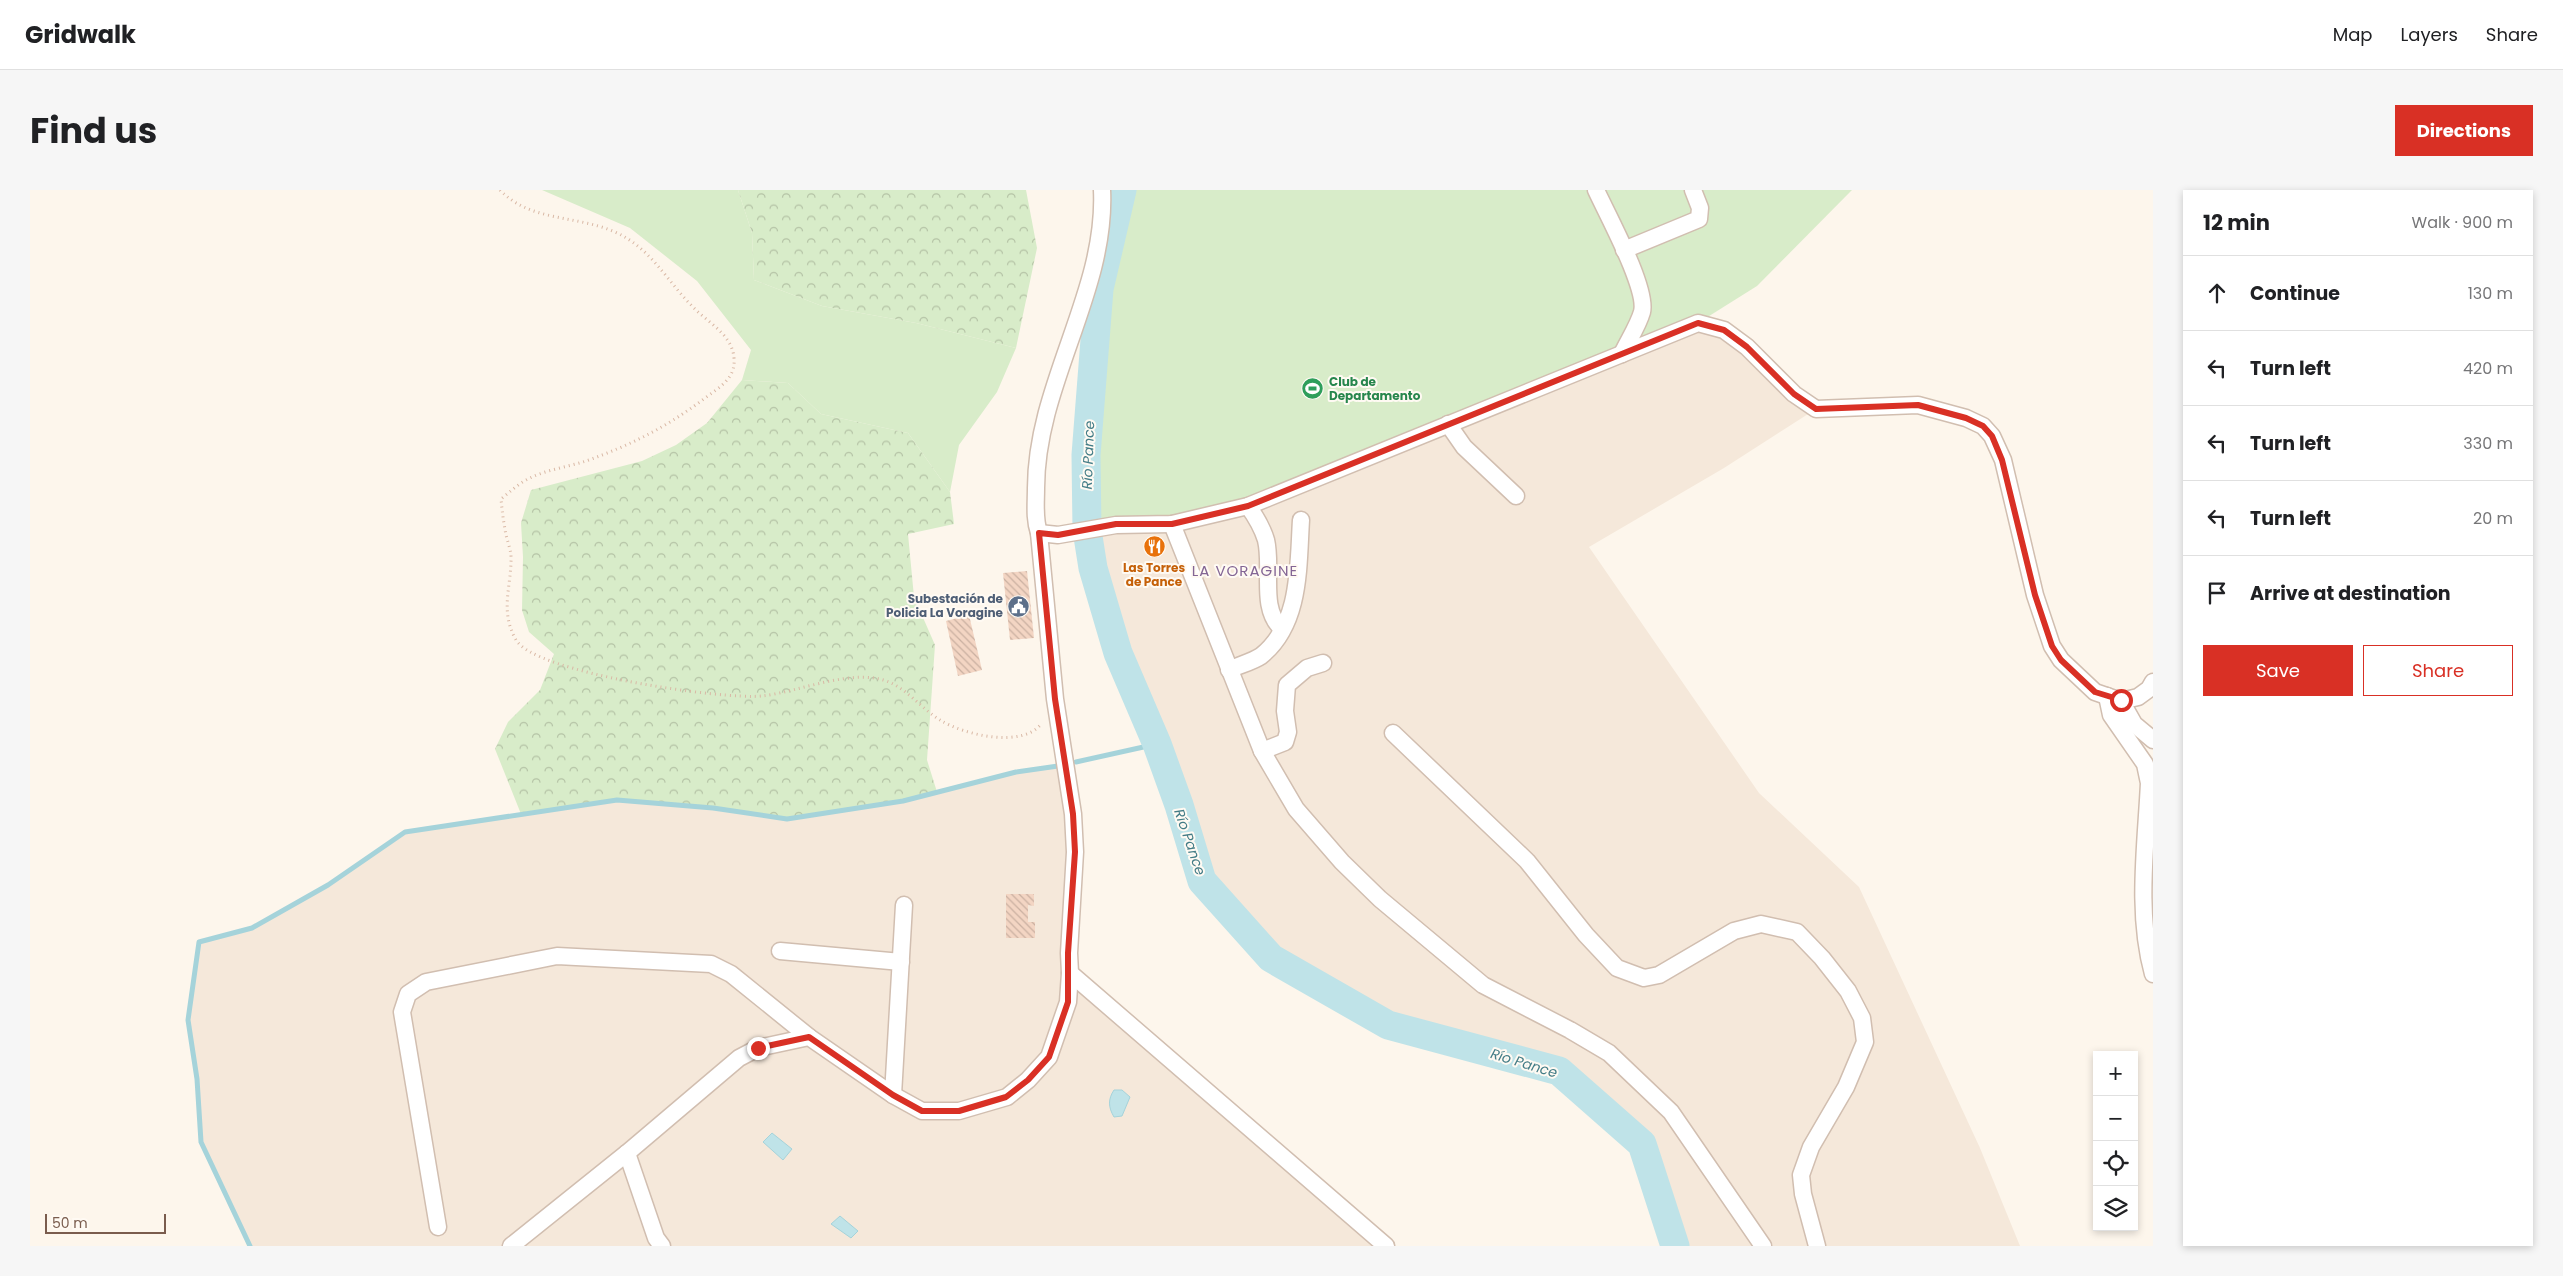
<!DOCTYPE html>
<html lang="en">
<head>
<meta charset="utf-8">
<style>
  :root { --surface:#fff; --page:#f6f6f6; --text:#202124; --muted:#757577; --line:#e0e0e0; --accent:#d93025 }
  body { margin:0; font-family:Poppins,sans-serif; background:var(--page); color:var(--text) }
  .controls { position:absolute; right:15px; bottom:15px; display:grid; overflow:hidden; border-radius:0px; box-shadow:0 2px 8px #0003 }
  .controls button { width:45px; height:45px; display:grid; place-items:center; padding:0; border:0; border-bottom:1px solid var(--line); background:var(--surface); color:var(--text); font:25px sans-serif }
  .scale { position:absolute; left:15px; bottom:12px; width:121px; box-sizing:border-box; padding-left:5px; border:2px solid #7a5c4d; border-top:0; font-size:14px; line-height:18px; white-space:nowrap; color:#7a5c4d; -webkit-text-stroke:4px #fffaf3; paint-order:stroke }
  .stop { position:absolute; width:15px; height:15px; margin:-11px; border:4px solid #d93025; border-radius:50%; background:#fff }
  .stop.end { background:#d93025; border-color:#fff; box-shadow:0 1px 5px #0008 }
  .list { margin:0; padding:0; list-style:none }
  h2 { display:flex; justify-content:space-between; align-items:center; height:65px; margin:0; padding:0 20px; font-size:21px }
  h2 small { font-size:16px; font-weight:400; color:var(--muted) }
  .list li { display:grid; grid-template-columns:32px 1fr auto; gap:15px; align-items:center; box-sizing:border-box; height:75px; padding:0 20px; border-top:1px solid var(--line) }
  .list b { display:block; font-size:19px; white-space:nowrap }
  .list em { font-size:16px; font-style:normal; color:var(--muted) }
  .actions { display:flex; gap:10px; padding:15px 20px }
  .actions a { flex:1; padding:11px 0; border:1px solid var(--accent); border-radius:0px; text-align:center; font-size:18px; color:var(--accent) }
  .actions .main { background:var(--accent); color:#fff }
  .icon { flex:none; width:28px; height:28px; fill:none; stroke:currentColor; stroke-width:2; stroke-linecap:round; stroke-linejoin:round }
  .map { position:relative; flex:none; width:2123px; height:1056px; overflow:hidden; border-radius:0px }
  header { display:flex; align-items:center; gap:30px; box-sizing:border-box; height:70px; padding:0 25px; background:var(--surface); border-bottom:1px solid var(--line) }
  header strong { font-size:24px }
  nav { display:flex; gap:28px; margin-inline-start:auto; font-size:18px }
  .intro { display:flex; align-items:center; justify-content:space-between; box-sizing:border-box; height:120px; padding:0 30px }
  h1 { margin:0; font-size:35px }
  .button { padding:12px 22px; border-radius:0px; background:var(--accent); color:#fff; font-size:18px; font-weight:700 }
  main { display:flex; gap:30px; padding:0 30px }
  aside { flex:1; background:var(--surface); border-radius:0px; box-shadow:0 2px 8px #0003 }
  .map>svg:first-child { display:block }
</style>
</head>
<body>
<header>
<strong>Gridwalk</strong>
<nav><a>Map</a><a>Layers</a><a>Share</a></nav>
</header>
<div class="intro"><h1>Find us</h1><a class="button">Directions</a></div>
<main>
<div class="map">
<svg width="2123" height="1056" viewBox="0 0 2123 1056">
  <defs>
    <pattern id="forest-crowns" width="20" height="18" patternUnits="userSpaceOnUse" patternTransform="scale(1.25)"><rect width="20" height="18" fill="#d8ecc9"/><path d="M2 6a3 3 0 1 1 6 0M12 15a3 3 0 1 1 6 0" fill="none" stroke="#b4c2a5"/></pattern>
    <pattern id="building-back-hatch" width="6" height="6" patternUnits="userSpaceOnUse" patternTransform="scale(1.25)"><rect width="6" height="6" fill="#f3d5c3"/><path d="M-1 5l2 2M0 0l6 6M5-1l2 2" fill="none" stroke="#cab0a1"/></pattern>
  </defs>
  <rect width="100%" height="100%" fill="#fdf6ec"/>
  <g fill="#f5e8da">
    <path d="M1668 133 1694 140 1786 219 1694 278 1559 357 1729 603 1829 697 1950 958 1990 1056H1645L1612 954 1529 881 1358 835 1241 768 1172 691 1149 615 1127 554 1088 463 1063 378 1057 340Z"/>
    <path d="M1036 575 1040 783 1356 1056H220L171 952 167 889 158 830 169 752 222 738 298 695 375 642 587 610 683 618 757 629 873 611 986 582Z"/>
  </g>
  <g fill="#d8ecc9">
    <path d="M512 0H708L722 43 724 90 792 116 886 133 986 158 967 202 929 255 920 302 878 243 791 224 758 193 712 190 721 160 667 91 600 38Z"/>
    <path d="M1092 0H1822L1727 96 1668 133 1218 316 1057 340 1056 265 1069 99Z"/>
  </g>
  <g fill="url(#forest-crowns)">
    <path d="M708 0H996L1007 58 986 158 886 133 792 116 724 90 722 43Z"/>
    <path d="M712 190 758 193 791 224 878 243 920 302 924 334 878 344 884 407 905 455 897 570 907 602 873 611 757 629 683 618 587 610 491 624 465 559 478 532 510 500 524 464 499 442 492 420 493 367 491 333 501 300 612 271 646 255 677 233Z"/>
  </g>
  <g fill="#bfe3e8" stroke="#a5d3da">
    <path d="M1084 900H1092L1100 907 1092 926 1084 927C1078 917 1078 909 1084 900Z"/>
    <path d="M742 943 762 959 753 970 733 952Z"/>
    <path d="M810 1026 828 1041 821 1048 801 1034Z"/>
  </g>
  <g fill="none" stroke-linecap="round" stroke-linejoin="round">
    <g stroke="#a5d3da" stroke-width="5">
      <path d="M1046 572 1127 554"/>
      <path d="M220 1056 171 952 167 889 158 830 169 752 222 738 298 695 375 642 587 610 683 618 757 629 873 611 986 582 1028 576"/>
    </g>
    <path stroke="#bfe3e8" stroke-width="29" d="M1092 0 1069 99 1056 265 1057 340 1063 378 1088 463 1127 554 1149 615 1172 691 1241 768 1358 835 1529 881 1612 954 1645 1056"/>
  </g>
  <g fill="url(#building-back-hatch)">
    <path d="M997 381 1004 448 980 450 973 383Z"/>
    <path d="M939 425 952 480 928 486 916 431Z"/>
    <path d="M976 704H1004V716L998 715V732H1005V748H976Z"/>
  </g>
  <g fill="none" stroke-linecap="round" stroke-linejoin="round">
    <defs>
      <g id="minor">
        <path d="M1072 0C1077 102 1006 194 1006 298 1006 314 1004 328 1009 343L1025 509 1043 624 1045 662 1039 763 1040 783 1356 1056"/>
        <path d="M1566 0C1577 24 1618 99 1612 122 1608 136 1598 151 1592 164"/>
        <path d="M1594 60 1669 29 1670 18 1663 0"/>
        <path d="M1418 234 1434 257 1486 306"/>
        <path d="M1218 316C1226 327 1232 337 1236 350 1243 379 1229 418 1252 439"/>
        <path d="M1142 334 1232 561 1266 619 1312 672 1350 709 1453 795 1540 840 1579 863 1641 922 1733 1056"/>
        <path d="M1009 343 1028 345 1086 335 1142 334 1218 316 1668 133 1694 140 1717 157 1764 204 1786 219 1888 215 1936 228 1953 236 1962 246 1973 270 2005 405 2022 456 2031 470 2065 502 2091 511 2108 507 2119 499 2123 492"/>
        <path d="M1199 480C1209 475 1222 472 1231 466 1271 434 1268 377 1271 330"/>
        <path d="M2077 506 2081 525 2115 574 2119 593C2116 655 2106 723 2123 784"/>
        <path d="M2091 511 2104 534 2123 550"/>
        <path d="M1363 543 1497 671 1556 745 1587 778 1614 788 1629 785 1704 741 1731 734 1767 742 1792 768 1818 801 1832 828 1835 852 1816 897 1781 957 1771 985 1773 1004 1787 1056"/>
        <path d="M1232 561 1255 552 1258 542 1255 521 1257 495 1277 478 1293 473"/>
        <path d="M750 761 871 772"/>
        <path d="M863 905 874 715"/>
        <path d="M597 963 626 1048 632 1056"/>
        <path d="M408 1037 372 822 378 804 396 792 527 766 681 774 701 784 779 847"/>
        <path d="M481 1056 597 963 709 868 728 858 779 847 863 905 892 921H929L977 907 998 890 1019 867 1038 812 1040 783"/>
      </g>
    </defs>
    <use href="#minor" stroke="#d1beb0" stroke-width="19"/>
    <path stroke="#d9b8a5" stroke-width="3" stroke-dasharray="1 4" stroke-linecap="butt" d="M470 0C500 32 547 25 585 42 621 58 636 90 663 117 678 133 702 144 704 168 706 188 690 197 675 208 637 237 601 255 556 271 537 277 515 280 498 289 488 294 480 302 471 309 472 319 473 329 475 339 476 348 480 357 481 365 482 396 469 420 486 450 505 483 693 510 732 506 769 502 824 477 859 492 878 500 892 519 910 530 934 545 993 559 1012 533"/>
    <use href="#minor" stroke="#fff" stroke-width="16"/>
  </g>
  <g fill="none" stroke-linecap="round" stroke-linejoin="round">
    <path stroke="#d93025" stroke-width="6" d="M728 858 779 847 863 905 892 921H929L976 907 998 890 1019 867 1038 812V763L1045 662 1043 624 1025 509 1009 343 1028 345 1086 334H1142L1218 316 1668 133 1694 140 1717 157 1764 204 1786 219 1888 215 1936 228 1953 236 1962 246 1972 270 2005 405 2022 456 2031 470 2065 502 2091 510"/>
  </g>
  <defs>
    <symbol id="stadium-disc" viewBox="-11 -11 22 22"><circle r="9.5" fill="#2e9e5b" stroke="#fffaf3"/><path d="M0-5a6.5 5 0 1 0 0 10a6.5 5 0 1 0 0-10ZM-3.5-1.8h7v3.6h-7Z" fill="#fff"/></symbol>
    <symbol id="restaurant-disc" viewBox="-11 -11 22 22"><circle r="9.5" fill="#e8710a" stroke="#fffaf3"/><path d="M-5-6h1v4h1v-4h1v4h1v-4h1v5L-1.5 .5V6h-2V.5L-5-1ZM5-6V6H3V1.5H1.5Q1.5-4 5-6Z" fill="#fff"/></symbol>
    <symbol id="civic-disc" viewBox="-11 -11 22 22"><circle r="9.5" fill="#5c6f8a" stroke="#fffaf3"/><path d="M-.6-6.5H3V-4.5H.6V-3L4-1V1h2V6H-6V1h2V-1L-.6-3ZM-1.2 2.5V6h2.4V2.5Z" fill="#fff"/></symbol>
  </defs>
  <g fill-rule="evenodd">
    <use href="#stadium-disc" x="1270" y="186" width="25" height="25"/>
    <use href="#restaurant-disc" x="1112" y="344" width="25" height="25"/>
    <use href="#civic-disc" x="976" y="404" width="25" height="25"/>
  </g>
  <g text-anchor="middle" stroke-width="4" stroke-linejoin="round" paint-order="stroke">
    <g font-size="12" font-weight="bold" fill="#27864d" stroke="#fffaf3" text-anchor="start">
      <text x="1299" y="196">Club de<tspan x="1299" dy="14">Departamento</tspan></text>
    </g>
    <g font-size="12" font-weight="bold" fill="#c56008" stroke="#fffaf3">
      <text x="1124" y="382">Las Torres<tspan x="1124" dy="14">de Pance</tspan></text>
    </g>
    <g font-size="12" font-weight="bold" fill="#4e5e75" stroke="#fffaf3" text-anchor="end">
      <text x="973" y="413">Subestación de<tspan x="973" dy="14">Policia La Voragine</tspan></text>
    </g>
    <g font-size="14" font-style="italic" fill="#437c86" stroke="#fffaf3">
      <text transform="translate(1058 265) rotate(-88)" y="5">Río Pance</text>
      <text transform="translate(1160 652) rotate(71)" y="5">Río Pance</text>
      <text transform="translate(1494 873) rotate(17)" y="5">Río Pance</text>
    </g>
    <g font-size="15" letter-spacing="1" fill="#846695" stroke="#fffaf3">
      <text x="1215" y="386">LA VORAGINE</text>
    </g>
  </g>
</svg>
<div class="controls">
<button>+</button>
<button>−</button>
<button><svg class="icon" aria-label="locate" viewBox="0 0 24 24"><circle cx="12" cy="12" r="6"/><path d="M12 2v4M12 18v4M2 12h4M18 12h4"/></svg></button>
<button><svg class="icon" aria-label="layers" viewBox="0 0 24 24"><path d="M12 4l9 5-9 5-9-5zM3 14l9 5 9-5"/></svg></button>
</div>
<div class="scale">50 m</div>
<div class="stop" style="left:2091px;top:510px"></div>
<div class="stop end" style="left:728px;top:858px"></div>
</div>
<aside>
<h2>12 min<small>Walk · 900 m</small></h2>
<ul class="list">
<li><svg class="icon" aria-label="ahead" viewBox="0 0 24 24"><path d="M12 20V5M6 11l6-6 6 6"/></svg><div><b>Continue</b></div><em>130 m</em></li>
<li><svg class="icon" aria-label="left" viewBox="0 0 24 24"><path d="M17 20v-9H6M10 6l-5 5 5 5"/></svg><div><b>Turn left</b></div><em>420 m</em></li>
<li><svg class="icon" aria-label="left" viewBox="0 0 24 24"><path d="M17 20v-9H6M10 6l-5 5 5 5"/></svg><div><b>Turn left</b></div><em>330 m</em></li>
<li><svg class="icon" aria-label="left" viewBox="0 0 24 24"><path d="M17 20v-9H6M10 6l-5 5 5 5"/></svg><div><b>Turn left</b></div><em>20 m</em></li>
<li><svg class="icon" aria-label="arrive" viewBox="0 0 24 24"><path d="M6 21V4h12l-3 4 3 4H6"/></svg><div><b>Arrive at destination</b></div></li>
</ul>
<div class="actions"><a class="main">Save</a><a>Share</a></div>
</aside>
</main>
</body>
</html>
